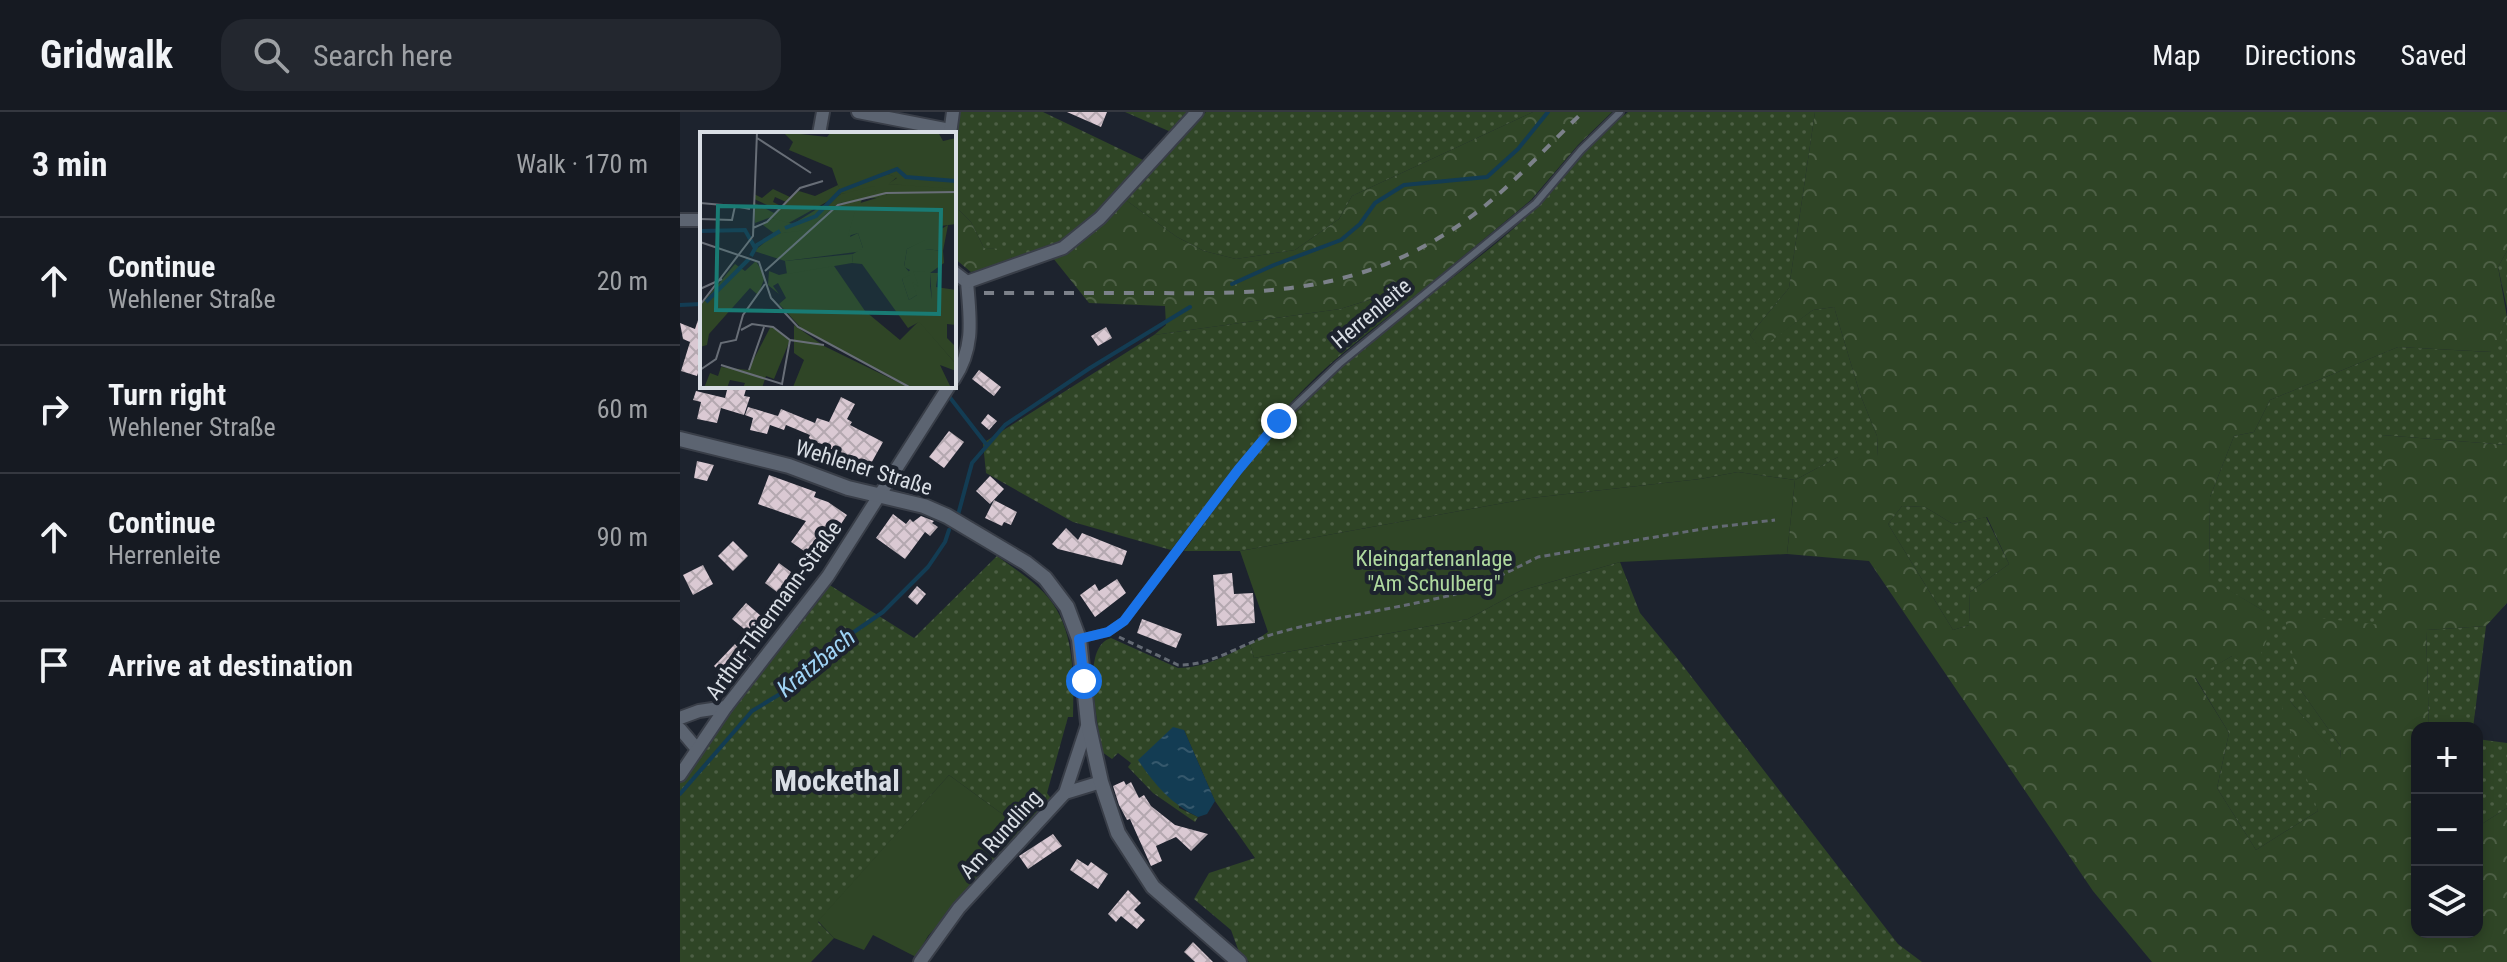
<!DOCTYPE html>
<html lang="en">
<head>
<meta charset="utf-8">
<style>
  :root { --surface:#161a22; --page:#23272f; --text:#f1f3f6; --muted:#9ea1a5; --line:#353840 }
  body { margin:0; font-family:"Roboto Condensed",sans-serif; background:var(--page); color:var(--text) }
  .controls { position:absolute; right:24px; bottom:24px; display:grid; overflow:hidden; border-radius:16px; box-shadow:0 4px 12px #0003 }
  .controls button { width:72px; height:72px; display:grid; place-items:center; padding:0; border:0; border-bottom:2px solid var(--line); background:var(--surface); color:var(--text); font:40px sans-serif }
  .stop { position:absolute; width:24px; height:24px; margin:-18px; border:6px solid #1a73e8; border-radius:50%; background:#fff }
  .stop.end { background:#1a73e8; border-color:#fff; box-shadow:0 2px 8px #0008 }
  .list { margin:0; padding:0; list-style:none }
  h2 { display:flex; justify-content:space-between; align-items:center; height:104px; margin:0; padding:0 32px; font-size:34px }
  h2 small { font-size:26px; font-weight:400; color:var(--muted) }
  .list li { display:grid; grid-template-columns:52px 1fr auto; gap:24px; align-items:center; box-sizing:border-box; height:128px; padding:0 32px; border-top:2px solid var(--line) }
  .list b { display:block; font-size:30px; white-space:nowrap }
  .list p { margin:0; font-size:26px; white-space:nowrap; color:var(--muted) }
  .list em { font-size:26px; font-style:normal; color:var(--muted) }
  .icon { flex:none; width:44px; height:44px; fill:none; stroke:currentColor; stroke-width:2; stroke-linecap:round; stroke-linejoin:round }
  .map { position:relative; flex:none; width:1827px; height:850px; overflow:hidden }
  header { display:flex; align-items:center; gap:48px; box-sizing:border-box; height:112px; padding:0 40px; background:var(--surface); border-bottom:2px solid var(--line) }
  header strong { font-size:38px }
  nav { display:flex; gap:44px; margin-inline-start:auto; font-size:28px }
  .search { width:560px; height:72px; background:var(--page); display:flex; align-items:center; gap:20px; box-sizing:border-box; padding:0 28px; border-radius:24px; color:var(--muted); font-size:30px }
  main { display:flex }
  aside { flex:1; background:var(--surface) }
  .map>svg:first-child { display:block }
</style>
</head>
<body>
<header>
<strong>Gridwalk</strong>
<div class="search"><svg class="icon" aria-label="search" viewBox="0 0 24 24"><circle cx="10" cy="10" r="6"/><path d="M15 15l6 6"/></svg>Search here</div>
<nav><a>Map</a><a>Directions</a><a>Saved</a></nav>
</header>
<main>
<aside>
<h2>3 min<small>Walk · 170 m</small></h2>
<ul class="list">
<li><svg class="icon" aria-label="ahead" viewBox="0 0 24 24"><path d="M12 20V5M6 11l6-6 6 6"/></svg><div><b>Continue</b><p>Wehlener Straße</p></div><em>20 m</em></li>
<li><svg class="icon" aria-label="right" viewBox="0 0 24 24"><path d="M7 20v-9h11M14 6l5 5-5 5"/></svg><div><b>Turn right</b><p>Wehlener Straße</p></div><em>60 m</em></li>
<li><svg class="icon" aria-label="ahead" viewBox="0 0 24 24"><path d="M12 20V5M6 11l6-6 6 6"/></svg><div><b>Continue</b><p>Herrenleite</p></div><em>90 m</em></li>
<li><svg class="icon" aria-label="arrive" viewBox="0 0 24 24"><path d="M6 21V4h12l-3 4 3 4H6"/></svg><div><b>Arrive at destination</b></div></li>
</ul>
</aside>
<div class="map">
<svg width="1827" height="850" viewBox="0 0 1827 850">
  <defs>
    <pattern id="grass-dots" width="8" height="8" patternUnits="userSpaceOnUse" patternTransform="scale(2)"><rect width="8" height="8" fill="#2f4526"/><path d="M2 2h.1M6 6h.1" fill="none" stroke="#4d5f45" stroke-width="1.8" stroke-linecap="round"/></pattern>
    <pattern id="forest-crowns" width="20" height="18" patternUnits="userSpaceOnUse" patternTransform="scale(2)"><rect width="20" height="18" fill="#2f4526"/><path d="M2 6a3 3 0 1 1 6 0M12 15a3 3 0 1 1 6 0" fill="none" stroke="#4d5f45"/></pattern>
    <pattern id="water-ripples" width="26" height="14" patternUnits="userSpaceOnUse" patternTransform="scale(2)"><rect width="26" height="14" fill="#133c53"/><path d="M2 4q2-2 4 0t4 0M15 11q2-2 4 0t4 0" fill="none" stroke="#35586c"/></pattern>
    <pattern id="building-cross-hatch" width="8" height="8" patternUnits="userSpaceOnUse" patternTransform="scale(2)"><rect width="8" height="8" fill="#dac9d3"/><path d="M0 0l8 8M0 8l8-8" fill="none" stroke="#b4a8b0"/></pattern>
  </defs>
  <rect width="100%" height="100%" fill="#1d232e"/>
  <g fill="url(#grass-dots)">
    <path d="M278 0H363L463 48 414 104 385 130 332 150 330 138 304 136 291 110 279 98H274V32Z"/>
    <path d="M445 0H511L491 20Z"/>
    <path d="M526 0H853L672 84 659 107 615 138 556 147 524 139 497 125 443 86Z"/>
    <path d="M948 0H1135L1109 176 1070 223 1080 236 1133 198 1154 195 1180 282 1197 324 1198 345H1158L1115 368 1058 360 1020 367 851 386 560 439H504C545 383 585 327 635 279 696 219 768 173 833 117 874 81 903 33 948 0Z"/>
    <path d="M1827 139V196L1818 155Z"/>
    <path d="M728 176 734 185C697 214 658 242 625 276 575 326 534 383 491 438L393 410 306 361 303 331 474 223 660 197Z"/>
    <path d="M1827 205V333L1702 323V513L1620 577 1661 635 1660 648 1610 589 1638 699 1576 738 1537 676 1549 621 1515 565 1552 544 1584 499 1529 467 1530 385 1554 324 1574 320 1590 288 1718 235 1811 240Z"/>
    <path d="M1222 394 1245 395 1273 412 1306 405 1329 452 1290 480 1289 513 1273 518 1208 412Z"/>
    <path d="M317 444C331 454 346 464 358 475 395 507 394 559 393 605H388L367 681 372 688 344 718 269 663 138 810 154 826 131 850H0V671L50 600 148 472 234 526Z"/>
    <path d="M940 450 960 501 997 546 1218 832 1242 850H569L559 840 551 818 514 787 529 761 575 746 535 689 504 618 499 696 518 705 515 710 473 681 448 655 451 651 438 641 432 647 422 640C419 614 399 535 431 526L498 556C524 556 547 543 570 532L574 546 788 507 840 479Z"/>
    <path d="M1806 514 1793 616H1749L1746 518Z"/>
    <path d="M1797 627 1827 631V696L1797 715Z"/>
  </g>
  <g fill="url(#forest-crowns)" fill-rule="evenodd">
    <path d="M853 0H932L898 33 851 88 734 185 727 176 660 197 474 223 486 213 485 194 409 191 373 146 405 126 443 86 497 125 524 139 556 147 615 138 659 107 672 84Z"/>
    <path d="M1135 0H1827V139L1818 155 1827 205 1812 240 1718 235 1590 288 1574 320 1554 324 1530 385 1529 466 1584 499 1588 524 1574 560 1552 544 1515 566 1549 621 1537 676 1576 738 1638 699 1602 595 1609 588 1660 647 1661 635 1620 577 1604 502 1702 513V323L1827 333V491L1806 514 1746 518 1749 616H1737V820H1797V715L1827 696V850H1472L1413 779 1189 449 1107 442 1115 368 1158 345 1198 344 1197 324 1180 282 1154 195 1133 198 1080 237 1070 223 1109 176ZM1222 394 1245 395 1273 412 1307 405 1329 452 1290 480 1289 513 1273 518 1208 412Z"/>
    <path d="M274 98H279L291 110 304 136 330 137 332 150 291 160 274 146Z"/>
  </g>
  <g fill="#2f4526">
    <path d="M1058 360 1115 368 1107 442 940 450 840 479 788 507 574 546 570 532 588 520 560 439 851 386 1020 367Z"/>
    <path d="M269 663 344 718 248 824 236 845 193 823 184 838 154 826 138 809Z"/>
  </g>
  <path fill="url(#water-ripples)" d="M493 615 504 618 535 689 527 702 518 705C491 692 474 672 458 648Z"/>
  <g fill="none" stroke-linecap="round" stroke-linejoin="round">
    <g stroke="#133c53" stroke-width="4">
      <path d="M552 172 594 153 661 128 680 112 695 91 724 73 807 65 838 37 868 0"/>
      <path d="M0 193 22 192"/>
      <path d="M261 274 306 332"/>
      <path d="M278 403 292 351 325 313 410 256 510 195"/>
      <path d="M0 682 72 599 110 576 155 533 203 500 248 455 265 430 269 418"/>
    </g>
  </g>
  <g fill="url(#building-cross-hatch)">
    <path d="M387 0H427L421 15Z"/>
    <path d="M20 202H22V249L17 264 1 259 10 230 3 227 0 211 15 217Z"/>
    <path d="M426 215 432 226 418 234 411 224Z"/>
    <path d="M299 258 321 275 314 284 292 267Z"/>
    <path d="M48 274H67L64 284 70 285 64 303 41 296 37 311 17 307 21 290 13 288 16 279 45 286Z"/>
    <path d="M161 285 175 292 167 307 172 310 170 313 203 330 184 364 166 354 170 347 142 332 128 328 130 323 106 313 104 318 90 313 87 322 70 318 73 306 65 303 68 295 98 304 101 297 135 311 137 306 149 310Z"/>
    <path d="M308 302 317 309 309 318 301 311Z"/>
    <path d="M269 319 284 330 264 356 249 345Z"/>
    <path d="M17 349 34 353 27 369 14 366Z"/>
    <path d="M89 363 136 380 134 385 148 390 167 403 137 448 111 430 126 409 78 392Z"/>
    <path d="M310 364 324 377 310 392 296 379Z"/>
    <path d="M314 388 337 400 331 413 324 410 322 414 305 406Z"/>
    <path d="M213 402 226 412 230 407 233 410 241 404 254 409 252 411 258 415 250 424 245 420 225 447 196 426Z"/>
    <path d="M386 416 398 428 402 421 447 439 442 453 378 437 372 432Z"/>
    <path d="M53 429 68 444 53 459 38 444Z"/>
    <path d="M99 451 119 466 105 486 85 471Z"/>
    <path d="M23 453 33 472 13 483 3 463Z"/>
    <path d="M552 461 554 482 573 481 575 511 537 514 533 463Z"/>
    <path d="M437 467 446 481 415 505 400 483 415 472 419 479Z"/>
    <path d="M237 474 246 482 237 493 228 485Z"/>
    <path d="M66 491 81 504 68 520 52 507Z"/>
    <path d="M462 507 502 522 496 536 457 521Z"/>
    <path d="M55 532 71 547 50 569 34 554Z"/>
    <path d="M444 669 446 673 451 670 459 686 464 683 471 694 495 713 528 722 511 739 496 725 476 734 482 749 471 754 450 707 447 708 439 693 433 674Z"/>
    <path d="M373 722 382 734 348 757 339 744Z"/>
    <path d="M397 747 408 754 411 750 428 762 418 777 390 758Z"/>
    <path d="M448 778 461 791 454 798 465 808 457 817 441 804 436 810 428 802Z"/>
    <path d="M513 830 533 850H515L504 840Z"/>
  </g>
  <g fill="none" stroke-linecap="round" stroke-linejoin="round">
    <defs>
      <path id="service" d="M399 527 428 520 444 509 558 358 599 309 659 252 856 91 901 38 940 0"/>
      <g id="minor">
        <path d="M178 0 270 18"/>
        <path d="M139 22 143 0"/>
        <path d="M270 22 273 0"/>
        <path d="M0 108H22"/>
        <path d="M274 160 287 170C290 206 295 235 274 267"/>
        <path d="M287 170 383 136 420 106 517 0"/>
        <path d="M0 606 19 599 46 595"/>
        <path d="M0 617 17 637"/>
        <path d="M0 663 46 595 148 464 269 274"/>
        <path d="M385 681 421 670"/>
        <path d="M240 850 279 796 385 681 408 611"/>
      </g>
      <path id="tertiary" d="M0 327 109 354 168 376 244 394 267 404 346 451 365 466 387 495 399 527 408 611 421 670 438 721 473 775 559 850"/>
    </defs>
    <use href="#service" stroke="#393e48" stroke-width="10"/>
    <use href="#minor" stroke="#393e48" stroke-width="16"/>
    <use href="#tertiary" stroke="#393e48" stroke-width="18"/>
    <path stroke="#646a74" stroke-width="3" stroke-dasharray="6 4" stroke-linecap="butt" d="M439 525 498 553C533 554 564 530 597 521 654 505 714 497 772 483L796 476 858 445 1028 416 1095 408"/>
    <use href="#service" stroke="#5c6471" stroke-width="6"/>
    <use href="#minor" stroke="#5c6471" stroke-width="12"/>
    <use href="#tertiary" stroke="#5c6471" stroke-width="14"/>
    <path stroke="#7c818a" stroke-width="4" stroke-dasharray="10 10" stroke-linecap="butt" d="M304 181C361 181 417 181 474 181 584 182 670 181 767 121 818 90 860 41 903 0"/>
  </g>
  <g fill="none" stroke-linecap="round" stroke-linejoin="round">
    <path stroke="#1a73e8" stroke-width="10" d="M404 569 399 527 428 520 444 509 558 358 599 309"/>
  </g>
  <g text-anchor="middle" stroke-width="8" stroke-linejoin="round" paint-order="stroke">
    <g font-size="22" fill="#d9dee5" stroke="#1d232e">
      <text transform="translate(691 201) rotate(-40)" y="8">Herrenleite</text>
      <text transform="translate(184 355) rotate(17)" y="8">Wehlener Straße</text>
      <text transform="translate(93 498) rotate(-54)" y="8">Arthur-Thiermann-Straße</text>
      <text transform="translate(320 722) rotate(-48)" y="8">Am Rundling</text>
    </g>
    <g font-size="22" fill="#afd99f" stroke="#1d232e">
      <text x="754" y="454">Kleingartenanlage<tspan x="754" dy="25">"Am Schulberg"</tspan></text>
    </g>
    <g font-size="24" font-style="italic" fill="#9fd3f5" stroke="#1d232e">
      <text transform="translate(136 551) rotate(-39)" y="8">Kratzbach</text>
    </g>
    <g font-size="30" font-weight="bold" fill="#d9dee5" stroke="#1d232e">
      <text x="157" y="679">Mockethal</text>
    </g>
  </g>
  <g transform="translate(20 20)">
    <rect width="256" height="256" fill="#1d232e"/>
    <path d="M188 42 197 45 189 52 256 54V60L162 67 150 105 158 101 164 119 85 129 54 119 75 102 106 97 147 67 176 58 141 62 85 93 71 85 55 91 53 70 74 81 86 70 75 65 73 70 81 74 78 78 54 67V62L62 66 73 57 90 65 99 59 115 64 138 53 141 59ZM248 93 243 119 225 117V141L217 163 209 168 202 147 210 138 204 135 207 117ZM56 129 65 145 58 163 50 156 9 202 7 213 0 215V174L35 132 45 139ZM132 131 165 179 200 208 219 189 256 232V239L240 233 251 256H213L103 198 79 172 86 166 78 151 73 154 79 162 68 153 69 139 79 143ZM230 141H238L236 155 256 158V182L232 168ZM94 193 124 214 210 256 93 255 104 228 94 221Z" fill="#2f4526"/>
    <path d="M83 0 127 5 131 0H238L243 9 256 6V57L188 52 197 46 188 42 140 59 132 36 89 18 93 10ZM175 54V59L138 72 107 98 75 102 63 93 72 86 93 92 141 62ZM193 61H256V92L241 94 239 107H227L207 117 204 134 211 142 202 147 209 168 217 163 212 150 219 155 213 139 225 140V117L243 119 244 131 230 141V154L232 167H246L256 182V193L247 192V206L256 215V232L219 190 208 196 162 132 152 131 153 122 163 116 158 101 148 104 157 72Z" fill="#2f4526"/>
    <path d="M153 122 152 131 87 142 85 129ZM71 194 90 208 74 247 66 244 62 256H43L45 251 30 248 27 256H4L10 241 18 244 21 235 48 238Z" fill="#2f4526"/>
    <path fill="none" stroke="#133c53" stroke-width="4" d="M85 96 116 84 140 59 197 37 206 45 256 49M0 99 45 98 55 116M51 124 57 113 80 99M6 170 49 127"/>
    <path fill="none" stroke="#686e77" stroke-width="2" d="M57 6 111 41M0 71 35 74M0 87 32 88 35 74 50 77M53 96 67 90 100 56 123 49M0 110 59 130 71 166 98 195 211 256M65 139 138 73 186 61 256 60M0 157 22 147M0 173 53 104 57 0M41 198 52 192 73 195 90 208 124 213M21 233 82 252 90 208M0 238 16 227 21 211 36 208 43 183 65 152M49 238 64 195"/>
    <path fill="#197b74" fill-opacity="0.15" stroke="#197b74" stroke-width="4" d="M18 74 241 78 239 182 16 178Z"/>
    <rect width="256" height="256" fill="none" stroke="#d9dee5" stroke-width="4"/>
  </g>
</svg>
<div class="controls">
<button>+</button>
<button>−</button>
<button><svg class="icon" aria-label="layers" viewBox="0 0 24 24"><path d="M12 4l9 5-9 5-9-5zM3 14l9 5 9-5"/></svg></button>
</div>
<div class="stop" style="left:404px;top:569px"></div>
<div class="stop end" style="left:599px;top:309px"></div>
</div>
</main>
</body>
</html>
